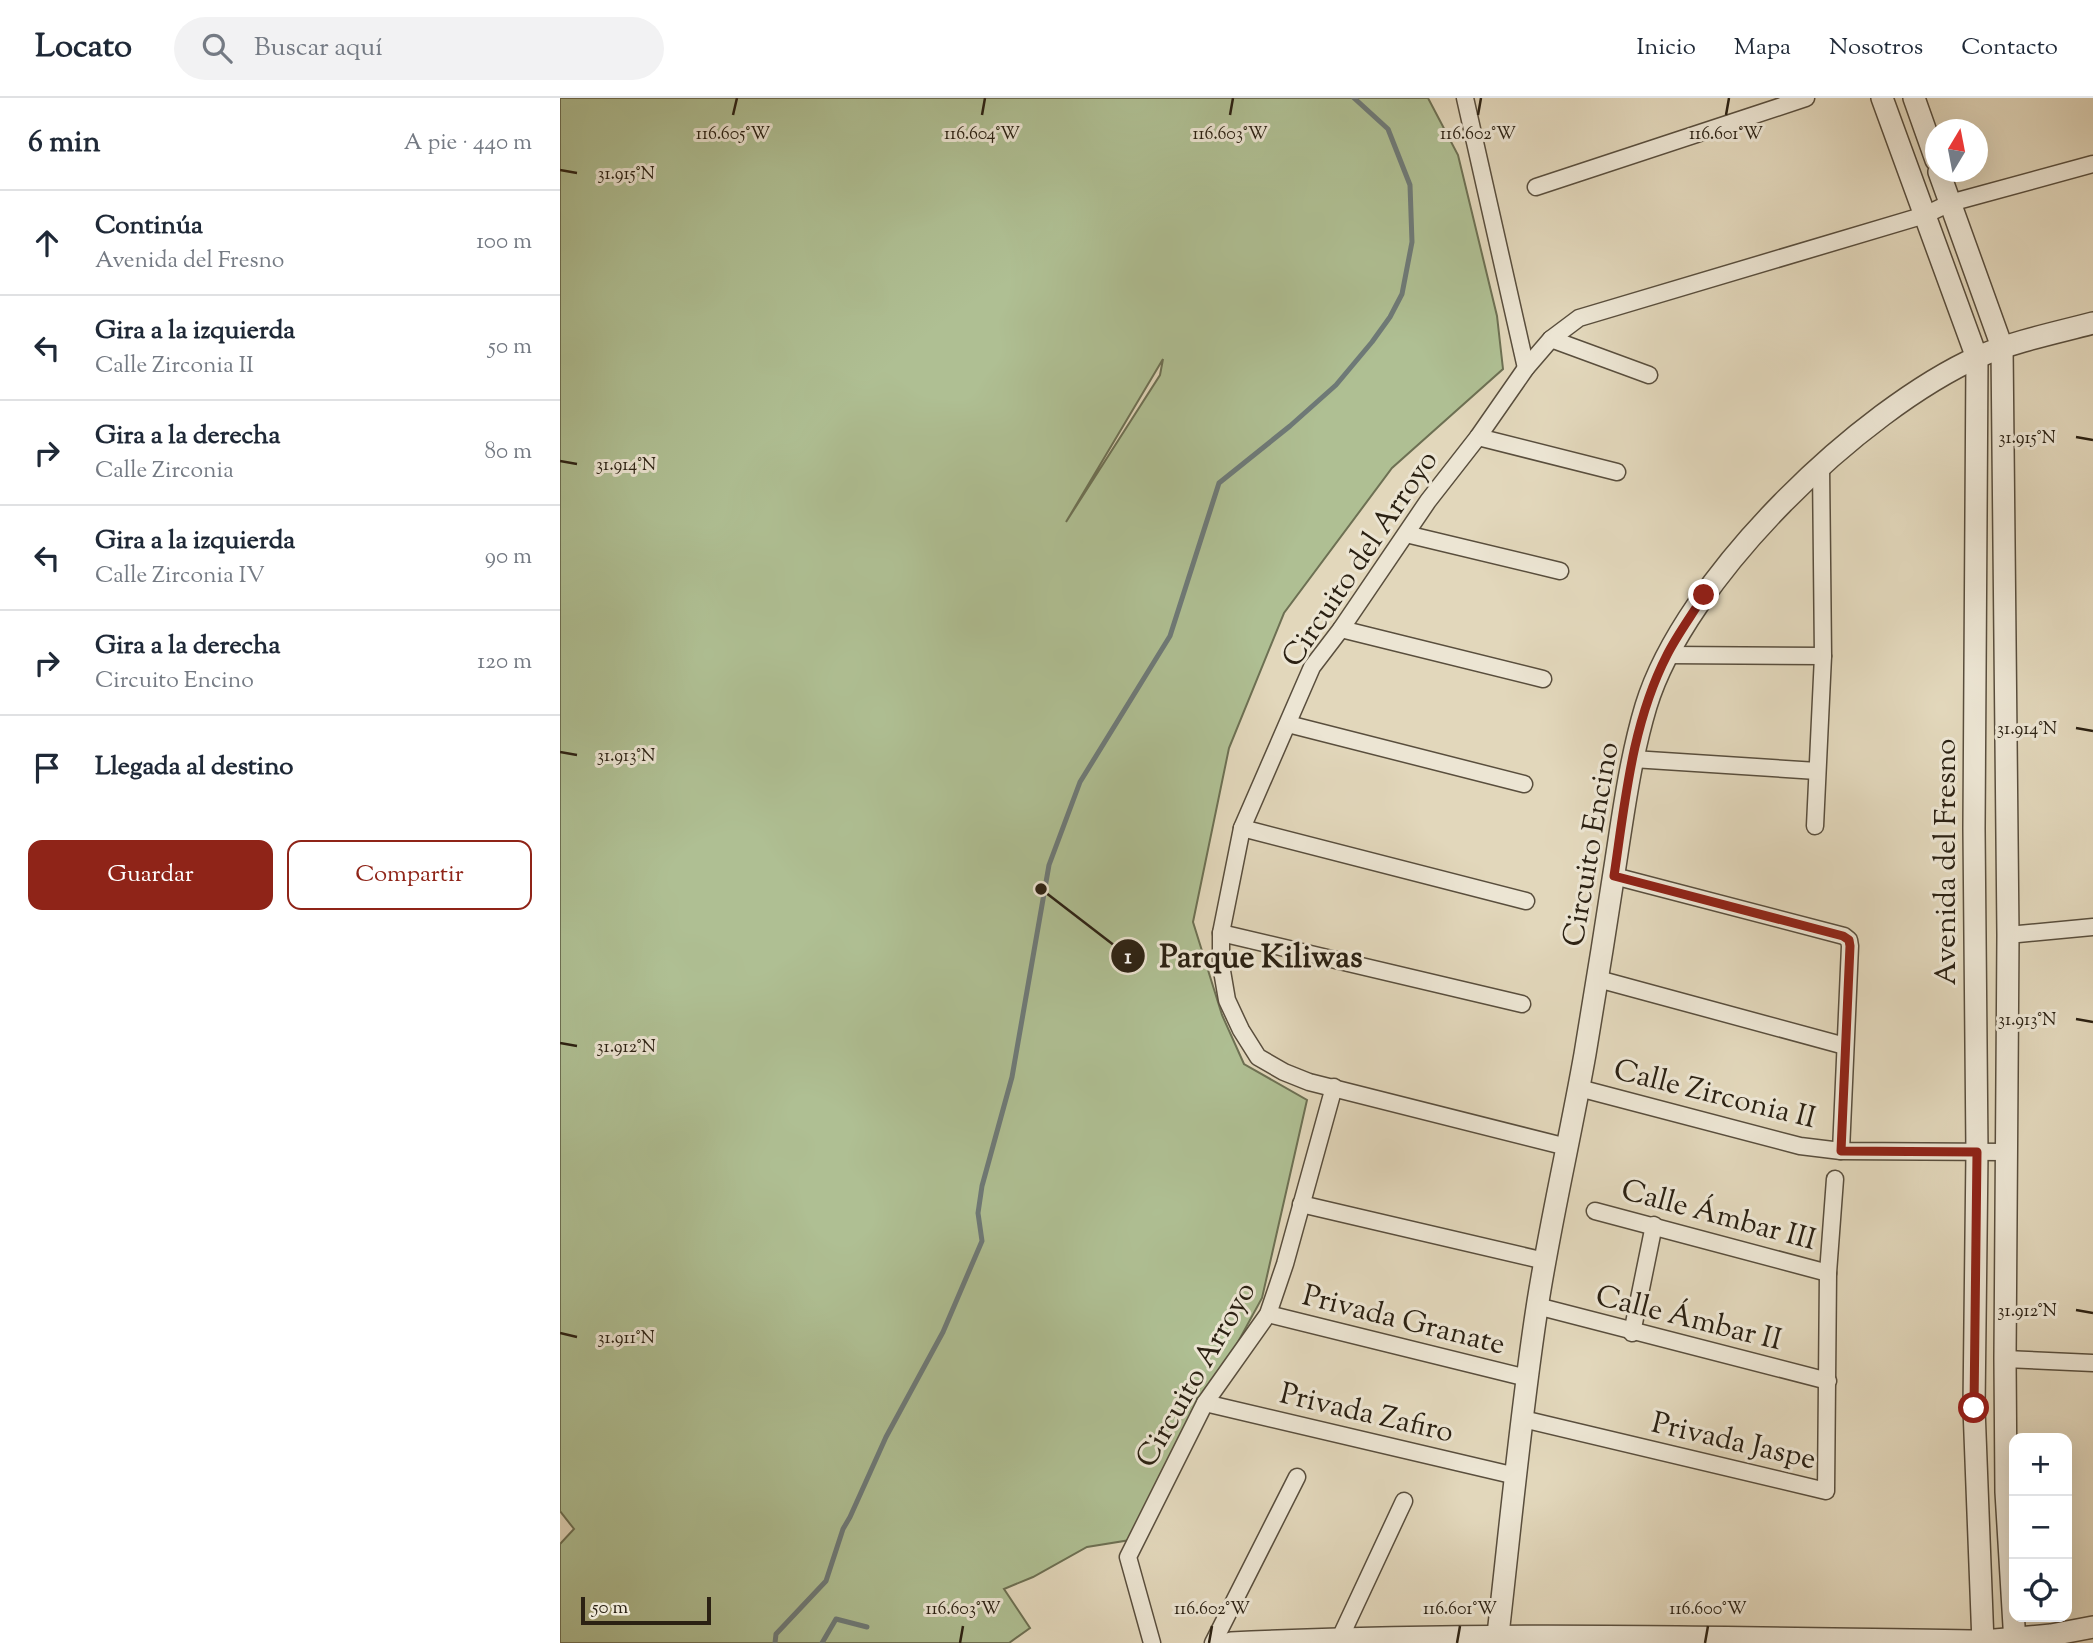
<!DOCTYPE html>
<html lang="es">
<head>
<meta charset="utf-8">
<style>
  :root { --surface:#fff; --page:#f2f2f3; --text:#1f2937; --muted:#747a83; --line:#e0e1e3; --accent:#8f2418 }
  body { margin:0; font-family:"Sorts Mill Goudy",serif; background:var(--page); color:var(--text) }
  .controls { position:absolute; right:21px; bottom:21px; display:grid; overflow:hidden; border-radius:14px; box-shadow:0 7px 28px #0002 }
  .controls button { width:63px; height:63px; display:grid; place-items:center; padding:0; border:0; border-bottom:2px solid var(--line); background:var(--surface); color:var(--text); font:35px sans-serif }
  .compass { position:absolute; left:1365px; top:21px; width:63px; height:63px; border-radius:50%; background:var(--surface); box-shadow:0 7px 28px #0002; rotate:10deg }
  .scale { position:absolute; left:21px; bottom:18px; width:130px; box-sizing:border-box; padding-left:7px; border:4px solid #2b2113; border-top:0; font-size:19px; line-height:24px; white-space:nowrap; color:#2b2113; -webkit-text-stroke:5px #ece5d3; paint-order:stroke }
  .stop { position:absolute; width:21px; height:21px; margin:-16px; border:5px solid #8f2418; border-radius:50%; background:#fff }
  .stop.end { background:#8f2418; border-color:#fff; box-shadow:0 2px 7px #0008 }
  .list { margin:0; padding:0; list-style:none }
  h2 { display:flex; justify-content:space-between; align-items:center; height:91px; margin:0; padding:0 28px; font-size:30px }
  h2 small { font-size:23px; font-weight:400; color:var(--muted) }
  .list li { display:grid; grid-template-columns:46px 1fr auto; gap:21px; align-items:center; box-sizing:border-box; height:105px; padding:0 28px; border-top:2px solid var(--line) }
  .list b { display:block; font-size:26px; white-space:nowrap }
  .list p { margin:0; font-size:23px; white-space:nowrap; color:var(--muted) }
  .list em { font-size:23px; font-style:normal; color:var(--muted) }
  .actions { display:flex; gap:14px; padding:21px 28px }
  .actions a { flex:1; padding:16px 0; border:2px solid var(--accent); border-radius:14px; text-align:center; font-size:24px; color:var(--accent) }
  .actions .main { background:var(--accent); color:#fff }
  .icon { flex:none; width:38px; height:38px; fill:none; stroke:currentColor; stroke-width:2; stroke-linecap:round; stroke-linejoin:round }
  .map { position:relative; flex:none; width:1533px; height:1545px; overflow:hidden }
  header { display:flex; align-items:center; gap:42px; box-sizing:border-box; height:98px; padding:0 35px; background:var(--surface); border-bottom:2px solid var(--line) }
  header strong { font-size:33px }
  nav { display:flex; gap:38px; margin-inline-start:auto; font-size:24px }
  .search { width:490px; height:63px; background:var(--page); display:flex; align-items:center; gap:18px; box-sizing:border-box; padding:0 24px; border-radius:38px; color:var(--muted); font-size:26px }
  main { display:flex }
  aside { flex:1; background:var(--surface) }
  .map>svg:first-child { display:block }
</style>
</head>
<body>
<header>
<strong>Locato</strong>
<div class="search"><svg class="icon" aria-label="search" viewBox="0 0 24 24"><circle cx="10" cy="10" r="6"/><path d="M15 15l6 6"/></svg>Buscar aquí</div>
<nav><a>Inicio</a><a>Mapa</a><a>Nosotros</a><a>Contacto</a></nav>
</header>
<main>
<aside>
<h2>6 min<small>A pie · 440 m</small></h2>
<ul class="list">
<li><svg class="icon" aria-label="ahead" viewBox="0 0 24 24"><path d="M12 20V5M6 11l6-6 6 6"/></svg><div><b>Continúa</b><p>Avenida del Fresno</p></div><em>100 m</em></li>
<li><svg class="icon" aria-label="left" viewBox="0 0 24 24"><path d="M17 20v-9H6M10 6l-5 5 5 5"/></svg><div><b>Gira a la izquierda</b><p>Calle Zirconia II</p></div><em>50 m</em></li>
<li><svg class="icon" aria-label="right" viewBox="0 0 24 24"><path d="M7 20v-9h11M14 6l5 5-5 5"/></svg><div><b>Gira a la derecha</b><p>Calle Zirconia</p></div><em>80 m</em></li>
<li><svg class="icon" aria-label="left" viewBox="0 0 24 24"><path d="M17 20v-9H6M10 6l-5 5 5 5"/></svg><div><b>Gira a la izquierda</b><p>Calle Zirconia IV</p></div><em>90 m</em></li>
<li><svg class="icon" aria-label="right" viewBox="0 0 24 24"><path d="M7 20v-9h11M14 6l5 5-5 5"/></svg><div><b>Gira a la derecha</b><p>Circuito Encino</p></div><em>120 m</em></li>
<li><svg class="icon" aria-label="arrive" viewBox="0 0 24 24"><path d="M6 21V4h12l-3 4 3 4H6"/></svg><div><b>Llegada al destino</b></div></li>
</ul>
<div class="actions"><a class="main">Guardar</a><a>Compartir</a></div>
</aside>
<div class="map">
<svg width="1533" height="1545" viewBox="0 0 1533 1545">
  <rect width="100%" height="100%" fill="#e2d7bb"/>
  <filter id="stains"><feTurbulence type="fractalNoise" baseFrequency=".00286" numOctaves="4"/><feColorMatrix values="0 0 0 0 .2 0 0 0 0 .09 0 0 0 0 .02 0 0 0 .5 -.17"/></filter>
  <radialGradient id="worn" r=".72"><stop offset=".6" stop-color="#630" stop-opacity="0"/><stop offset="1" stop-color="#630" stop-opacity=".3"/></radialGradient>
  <path fill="#afbf93" stroke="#6d7053" stroke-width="2" fill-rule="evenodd" d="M0 0H868L898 57 937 218 943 271 832 370 724 515 669 650 633 824 662 917 684 966 747 1002 702 1200 570 1442 527 1449 473 1479 444 1491 470 1530 449 1545H0V1446L14 1431 0 1413ZM603 261 600 277 506 424Z"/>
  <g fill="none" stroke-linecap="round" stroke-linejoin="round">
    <g stroke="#6e7a78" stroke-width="5">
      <path d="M215 1545 216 1536 266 1483 283 1431 290 1419 326 1339 383 1234 422 1143 418 1115 422 1088 452 979 489 767 520 684 610 538 659 385 730 328 776 287 812 244 830 219 842 196 852 144 850 87 828 31 794 0"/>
      <path d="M262 1545 276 1521 307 1529"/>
    </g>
    <defs>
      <g id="minor">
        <path d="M905 0 966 270"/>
        <path d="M976 89 1246 0"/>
        <path d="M991 241 1089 277"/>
        <path d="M918 339 1057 374"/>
        <path d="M846 436 1000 473"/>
        <path d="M781 531 983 581"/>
        <path d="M1107 557 1263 558"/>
        <path d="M728 626 964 686"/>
        <path d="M1073 661 1257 673"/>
        <path d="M1255 728 1263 558 1261 368"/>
        <path d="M682 730 966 803"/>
        <path d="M1054 778 1284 838 1289 842 1290 848 1281 1053"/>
        <path d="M661 835 962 906"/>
        <path d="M1448 837 1533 829"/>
        <path d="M1038 881 1285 948"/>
        <path d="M1019 990 1240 1048 1281 1053 1447 1054"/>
        <path d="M1007 1049 749 984 724 974 698 959 681 932 667 902 661 867V835L682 730 752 569 781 531 868 403 918 339 966 270 991 241 1019 220 1365 117 1390 105 1533 66"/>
        <path d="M741 1106 985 1163"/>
        <path d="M1035 1113 1268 1175"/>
        <path d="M977 1208 1268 1283"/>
        <path d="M708 1216 967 1280"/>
        <path d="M1072 1235 1094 1127"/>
        <path d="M1445 1261 1533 1265"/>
        <path d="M645 1305 956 1378"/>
        <path d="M963 1321 1266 1393 1268 1175 1275 1081"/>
        <path d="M780 1540 844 1403"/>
        <path d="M592 1545 568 1459 645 1305 708 1216 725 1166 774 989"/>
        <path d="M653 1545 737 1379"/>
      </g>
      <g id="tertiary">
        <path d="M1322 0 1417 260 1414 731 1417 1054 1414 1310 1423 1545"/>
        <path d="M1354 0 1376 62"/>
        <path d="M1379 74 1442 249 1448 837 1445 1261 1446 1394 1455 1545"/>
        <path d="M671 1545C921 1533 1172 1540 1423 1543L1491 1537 1533 1529"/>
        <path d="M937 1545C950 1433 960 1321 977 1210 990 1125 1010 1041 1025 956 1036 891 1046 827 1056 762 1064 710 1071 658 1086 608 1125 480 1299 312 1420 258 1456 243 1495 235 1533 225"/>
      </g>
    </defs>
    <use href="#minor" stroke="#594e3d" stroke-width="19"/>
    <use href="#tertiary" stroke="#594e3d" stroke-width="24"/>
    <use href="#minor" stroke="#ece5d3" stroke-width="16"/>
    <use href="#tertiary" stroke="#ece5d3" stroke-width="21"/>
  </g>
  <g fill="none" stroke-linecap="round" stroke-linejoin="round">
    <path stroke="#8f2418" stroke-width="9" d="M1144 497C1132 517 1117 537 1107 557 1072 625 1065 704 1054 778L1283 838 1289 842 1290 848 1281 1053 1417 1054 1414 1310"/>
  </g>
  <path fill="none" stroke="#2b2113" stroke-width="2.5" d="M173 17 177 0M422 17 425 0M670 17 673 0M918 17 921 0M1166 17 1169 0M0 72 17 75M1516 339 1533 342M0 363 17 366M1516 630 1533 633M0 654 17 657M1516 921 1533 924M0 945 17 948M1516 1212 1533 1215M0 1235 17 1239M400 1545 403 1528M649 1545 652 1528M897 1545 900 1528M1145 1545 1148 1528"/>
  <g text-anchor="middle" stroke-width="6" stroke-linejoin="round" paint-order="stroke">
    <g font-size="30" fill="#2b2113" stroke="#ece5d3">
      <text transform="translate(799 460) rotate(-56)" y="10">Circuito del Arroyo</text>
      <text transform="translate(1030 746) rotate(-80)" y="10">Circuito Encino</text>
      <text transform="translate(1385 764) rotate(-90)" y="10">Avenida del Fresno</text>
      <text transform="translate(1155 995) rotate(14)" y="10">Calle Zirconia II</text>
      <text transform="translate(1159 1116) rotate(15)" y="10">Calle Ámbar III</text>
      <text transform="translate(1129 1219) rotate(14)" y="10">Calle Ámbar II</text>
      <text transform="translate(844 1221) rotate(14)" y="10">Privada Granate</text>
      <text transform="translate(635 1276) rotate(-60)" y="10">Circuito Arroyo</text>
      <text transform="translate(807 1314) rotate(13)" y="10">Privada Zafiro</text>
      <text transform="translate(1174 1342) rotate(13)" y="10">Privada Jaspe</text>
    </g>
  </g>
  <g font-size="18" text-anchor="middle" fill="#2b2113" stroke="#ece5d3" stroke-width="6" stroke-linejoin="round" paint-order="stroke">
    <text x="173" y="41">116.605°W</text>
    <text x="422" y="41">116.604°W</text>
    <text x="670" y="41">116.603°W</text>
    <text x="918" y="41">116.602°W</text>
    <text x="1166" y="41">116.601°W</text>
    <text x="66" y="81">31.915°N</text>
    <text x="1467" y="345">31.915°N</text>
    <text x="66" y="372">31.914°N</text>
    <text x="1467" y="636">31.914°N</text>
    <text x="66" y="663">31.913°N</text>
    <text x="1467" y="927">31.913°N</text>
    <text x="66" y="954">31.912°N</text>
    <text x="1467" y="1218">31.912°N</text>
    <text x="66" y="1245">31.911°N</text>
    <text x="403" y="1516">116.603°W</text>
    <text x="652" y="1516">116.602°W</text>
    <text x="900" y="1516">116.601°W</text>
    <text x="1148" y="1516">116.600°W</text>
  </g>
  <path fill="none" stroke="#2b2113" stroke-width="2.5" d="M481 791L568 858"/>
  <g fill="#2b2113" stroke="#ece5d3" stroke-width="2.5">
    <circle cx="481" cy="791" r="7"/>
    <circle cx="568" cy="858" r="18"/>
  </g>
  <g font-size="21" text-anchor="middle" font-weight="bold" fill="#fff">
    <text x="568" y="865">1</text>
  </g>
  <g font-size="32" text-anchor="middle" font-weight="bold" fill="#2b2113" stroke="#ece5d3" stroke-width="6" stroke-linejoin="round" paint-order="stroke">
    <text x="701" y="869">Parque Kiliwas</text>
  </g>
  <rect width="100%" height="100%" filter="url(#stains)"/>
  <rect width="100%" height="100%" fill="url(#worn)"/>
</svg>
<div class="controls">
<button>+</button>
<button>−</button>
<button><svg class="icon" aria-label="locate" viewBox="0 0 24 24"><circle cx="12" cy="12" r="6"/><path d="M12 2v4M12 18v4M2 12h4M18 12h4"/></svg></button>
</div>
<svg class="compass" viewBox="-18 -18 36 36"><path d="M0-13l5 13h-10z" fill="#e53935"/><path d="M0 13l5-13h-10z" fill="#747a83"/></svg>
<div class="scale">50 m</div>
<div class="stop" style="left:1414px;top:1310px"></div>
<div class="stop end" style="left:1144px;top:497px"></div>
</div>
</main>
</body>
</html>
